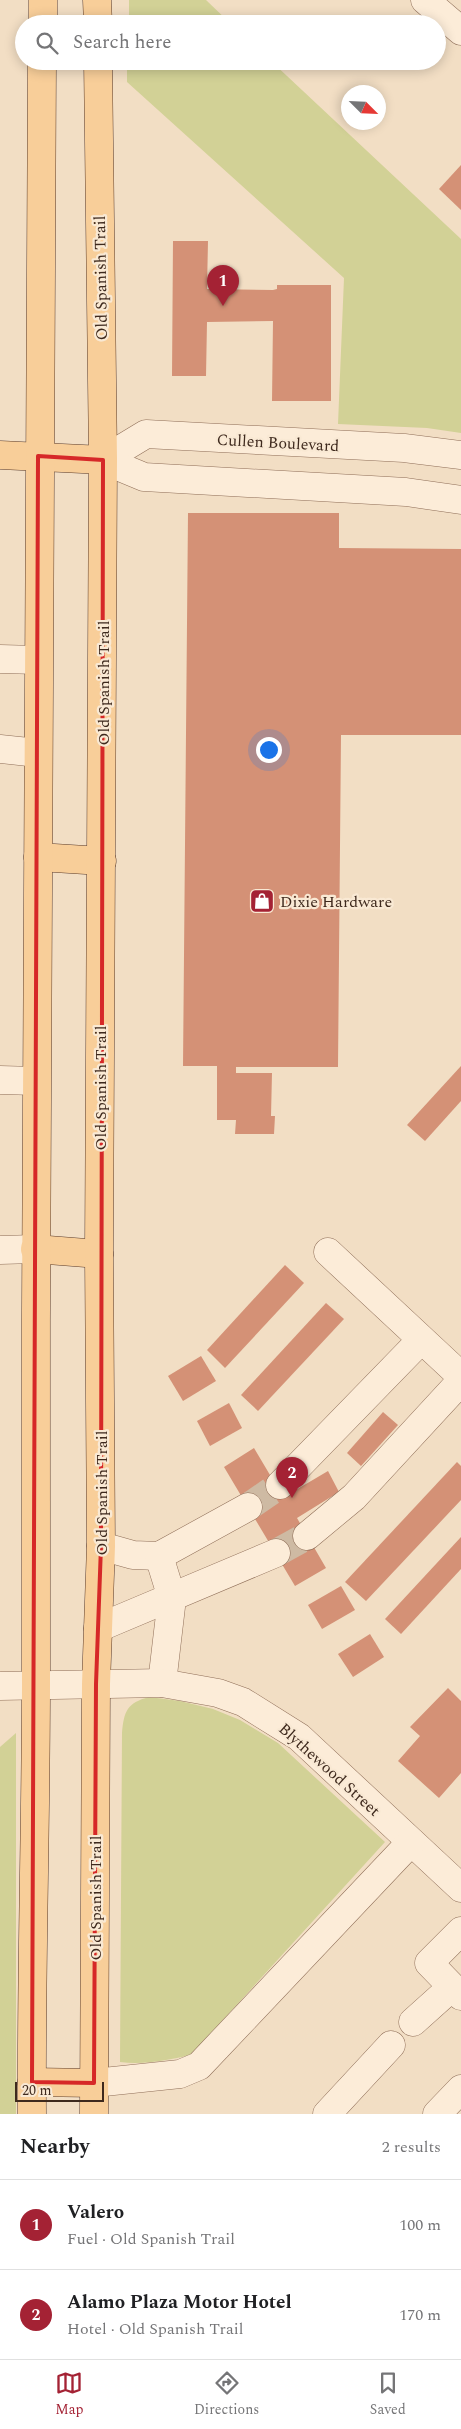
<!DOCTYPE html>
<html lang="en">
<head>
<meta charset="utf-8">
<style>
  :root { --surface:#fff; --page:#f6f6f6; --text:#202124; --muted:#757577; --line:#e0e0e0; --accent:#a42234 }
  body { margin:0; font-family:Spectral,serif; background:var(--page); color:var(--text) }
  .compass { position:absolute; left:341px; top:85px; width:45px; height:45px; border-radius:50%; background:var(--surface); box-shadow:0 2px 12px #0003; rotate:114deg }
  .scale { position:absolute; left:15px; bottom:12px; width:89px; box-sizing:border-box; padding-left:5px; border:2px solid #3e291d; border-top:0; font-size:14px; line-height:18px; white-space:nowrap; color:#3e291d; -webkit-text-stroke:4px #f9e9d4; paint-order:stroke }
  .you { position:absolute; left:268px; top:749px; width:18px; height:18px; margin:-12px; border:4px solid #fff; border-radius:50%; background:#1a73e8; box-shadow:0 0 0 8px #1a73e833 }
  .badge { display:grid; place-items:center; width:32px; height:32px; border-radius:50%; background:var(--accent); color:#fff; font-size:16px; font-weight:700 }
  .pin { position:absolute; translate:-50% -41px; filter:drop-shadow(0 1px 2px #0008) }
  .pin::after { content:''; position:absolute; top:26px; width:18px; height:15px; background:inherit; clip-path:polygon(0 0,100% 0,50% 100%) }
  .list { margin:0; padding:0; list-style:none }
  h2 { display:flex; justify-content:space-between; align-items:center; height:65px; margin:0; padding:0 20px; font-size:21px }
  h2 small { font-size:16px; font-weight:400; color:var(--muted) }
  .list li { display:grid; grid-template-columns:32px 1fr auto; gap:15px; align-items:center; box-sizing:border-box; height:90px; padding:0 20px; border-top:1px solid var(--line) }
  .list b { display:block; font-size:19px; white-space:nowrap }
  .list p { margin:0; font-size:16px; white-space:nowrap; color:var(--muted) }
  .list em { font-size:16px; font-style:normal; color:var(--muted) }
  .icon { flex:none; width:28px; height:28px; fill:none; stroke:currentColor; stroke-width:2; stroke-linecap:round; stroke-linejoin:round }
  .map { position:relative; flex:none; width:461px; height:2114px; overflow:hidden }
  .search { position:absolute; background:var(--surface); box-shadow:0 2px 12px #0003; left:15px; right:15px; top:15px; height:55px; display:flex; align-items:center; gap:12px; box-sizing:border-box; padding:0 18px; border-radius:28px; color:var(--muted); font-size:19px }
  .sheet { height:245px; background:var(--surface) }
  nav { display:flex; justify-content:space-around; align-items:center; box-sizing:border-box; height:70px; border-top:1px solid var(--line); background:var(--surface); font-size:14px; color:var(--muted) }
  nav a { display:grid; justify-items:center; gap:2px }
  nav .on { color:var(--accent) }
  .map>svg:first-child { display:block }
</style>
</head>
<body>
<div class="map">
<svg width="461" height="2114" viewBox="0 0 461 2114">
  <rect width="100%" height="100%" fill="#f2dec4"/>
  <g fill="#d2d196">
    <path d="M129 0H206L231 24H129Z"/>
    <path d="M127 61H271L461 239V433L427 428 338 424 344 278 127 82Z"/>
    <path d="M149 1697 180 1701 213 1709 240 1720 278 1743 385 1842 191 2055C167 2060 145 2065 120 2062L122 1733C124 1711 127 1703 149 1697Z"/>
    <path d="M16 1733V2114H0V1747Z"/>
  </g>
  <g fill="#d49176">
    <path d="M461 165V210L439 189Z"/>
    <path d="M173 241H208L207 289 273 290 277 289V285H331V401H272L273 321 207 322 206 376H172Z"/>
    <path d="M188 513H339V548L461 549V735H341L338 1067H236V1073H272L271 1116H275L274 1134H235L236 1120H217V1066H183Z"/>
    <path d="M461 1066V1101L425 1141 407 1125Z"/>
    <path d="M285 1265 304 1283 225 1368 207 1350Z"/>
    <path d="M326 1303 344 1319 258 1411 241 1395Z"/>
    <path d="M201 1356 216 1381 183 1401 168 1376Z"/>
    <path d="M229 1403 242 1428 210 1446 197 1421Z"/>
    <path d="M383 1412 398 1425 361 1466 347 1453Z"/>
    <path d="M254 1448 270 1475 289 1494 328 1471 339 1492 297 1518 326 1568 295 1586 224 1467Z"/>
    <path d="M457 1462 461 1466V1500L366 1601 345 1582Z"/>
    <path d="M461 1537V1569L401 1634 385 1619Z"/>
    <path d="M341 1586 355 1610 322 1629 308 1605Z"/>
    <path d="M370 1634 384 1657 353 1677 338 1654Z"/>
    <path d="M448 1688 461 1701V1773L439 1798 398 1761 420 1736 410 1727Z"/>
  </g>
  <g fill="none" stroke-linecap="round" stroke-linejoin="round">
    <g stroke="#cebaa3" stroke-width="28" stroke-dasharray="28 14" stroke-linecap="butt">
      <path d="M248 1507 280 1485"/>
      <path d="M276 1553 307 1536"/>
    </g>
    <defs>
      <g id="minor">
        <path d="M425 0 461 31"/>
        <path d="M103 460 146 434 404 448 461 455"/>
        <path d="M103 460 144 477 406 492 461 500"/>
        <path d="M0 659 38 660"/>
        <path d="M0 749 38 753"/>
        <path d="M0 1080 36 1081"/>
        <path d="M0 1250 35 1249"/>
        <path d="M328 1252 461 1376"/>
        <path d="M280 1485 421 1340"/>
        <path d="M307 1536 354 1497 461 1381"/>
        <path d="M101 1546 133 1555 159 1556 248 1507"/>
        <path d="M159 1556 172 1598 162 1683"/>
        <path d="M98 1628 276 1553"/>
        <path d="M0 1686 162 1683 218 1693 243 1702 299 1737 461 1888"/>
        <path d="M461 1931 429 1963 461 1996"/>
        <path d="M413 2022 452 1987"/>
        <path d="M94 2083 180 2074 199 2066 411 1842"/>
        <path d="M327 2114 391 2045"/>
        <path d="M437 2114 461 2089"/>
      </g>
      <g id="major">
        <path d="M97 0 98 24"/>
        <path d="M43 24V0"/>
        <path d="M0 455 103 460"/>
        <path d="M38 857 102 861"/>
        <path d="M35 1249 99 1254"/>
        <path d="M32 2082 94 2083"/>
        <path d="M32 2114C31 1970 36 1825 36 1681 36 1141 35 601 42 61"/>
        <path d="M94 2114 96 1684 101 1546 99 1254 103 460 98 61"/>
      </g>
    </defs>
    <use href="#minor" stroke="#8f6e58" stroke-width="29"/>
    <use href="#major" stroke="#5c3d2d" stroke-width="29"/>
    <use href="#minor" stroke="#fcecd8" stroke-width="28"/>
    <use href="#major" stroke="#f8ce99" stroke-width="28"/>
  </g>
  <path fill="none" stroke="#d62828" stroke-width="4" stroke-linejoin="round" d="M38 456 103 460 101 1546 96 1684 94 2083 32 2082Z"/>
  <defs>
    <symbol id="shop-square" viewBox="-11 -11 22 22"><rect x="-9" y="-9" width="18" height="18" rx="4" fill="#a42234" stroke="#f9e9d4"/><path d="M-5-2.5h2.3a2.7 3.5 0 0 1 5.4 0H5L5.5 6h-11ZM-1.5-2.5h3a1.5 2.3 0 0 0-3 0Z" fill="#fff"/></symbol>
  </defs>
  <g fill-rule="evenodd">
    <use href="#shop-square" x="248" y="887" width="28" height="28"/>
  </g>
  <g text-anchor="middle" stroke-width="4.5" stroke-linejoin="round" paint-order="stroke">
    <g font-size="16" fill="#3e291d" stroke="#f9e9d4">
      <text transform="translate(100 278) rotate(-91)" y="6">Old Spanish Trail</text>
      <text transform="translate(278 442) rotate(3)" y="6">Cullen Boulevard</text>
      <text transform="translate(103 683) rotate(-90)" y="6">Old Spanish Trail</text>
      <text transform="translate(100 1088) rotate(-90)" y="6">Old Spanish Trail</text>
      <text transform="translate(101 1493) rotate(-90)" y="6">Old Spanish Trail</text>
      <text transform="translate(330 1769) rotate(42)" y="6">Blythewood Street</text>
      <text transform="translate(95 1898) rotate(-90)" y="6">Old Spanish Trail</text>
    </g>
    <g font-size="16" fill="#3e291d" stroke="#f9e9d4" text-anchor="start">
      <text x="280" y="907">Dixie Hardware</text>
    </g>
  </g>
</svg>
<svg class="compass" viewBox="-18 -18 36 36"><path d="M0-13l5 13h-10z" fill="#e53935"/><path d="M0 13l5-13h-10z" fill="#757577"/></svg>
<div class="scale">20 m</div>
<div class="you"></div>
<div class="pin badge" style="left:223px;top:306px">1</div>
<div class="pin badge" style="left:292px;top:1498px">2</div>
<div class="search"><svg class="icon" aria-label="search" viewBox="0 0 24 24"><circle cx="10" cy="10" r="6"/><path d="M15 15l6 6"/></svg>Search here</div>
</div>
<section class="sheet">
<h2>Nearby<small>2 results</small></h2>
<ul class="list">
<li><span class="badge">1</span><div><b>Valero</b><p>Fuel · Old Spanish Trail</p></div><em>100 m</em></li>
<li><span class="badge">2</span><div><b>Alamo Plaza Motor Hotel</b><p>Hotel · Old Spanish Trail</p></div><em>170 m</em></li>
</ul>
</section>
<nav>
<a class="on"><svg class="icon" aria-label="map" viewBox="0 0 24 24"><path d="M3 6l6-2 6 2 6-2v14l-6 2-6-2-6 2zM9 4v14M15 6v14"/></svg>Map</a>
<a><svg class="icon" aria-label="directions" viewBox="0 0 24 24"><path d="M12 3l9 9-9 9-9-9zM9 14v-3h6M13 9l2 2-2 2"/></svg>Directions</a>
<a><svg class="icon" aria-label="saved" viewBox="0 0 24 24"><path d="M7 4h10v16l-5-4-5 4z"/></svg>Saved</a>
</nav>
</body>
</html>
